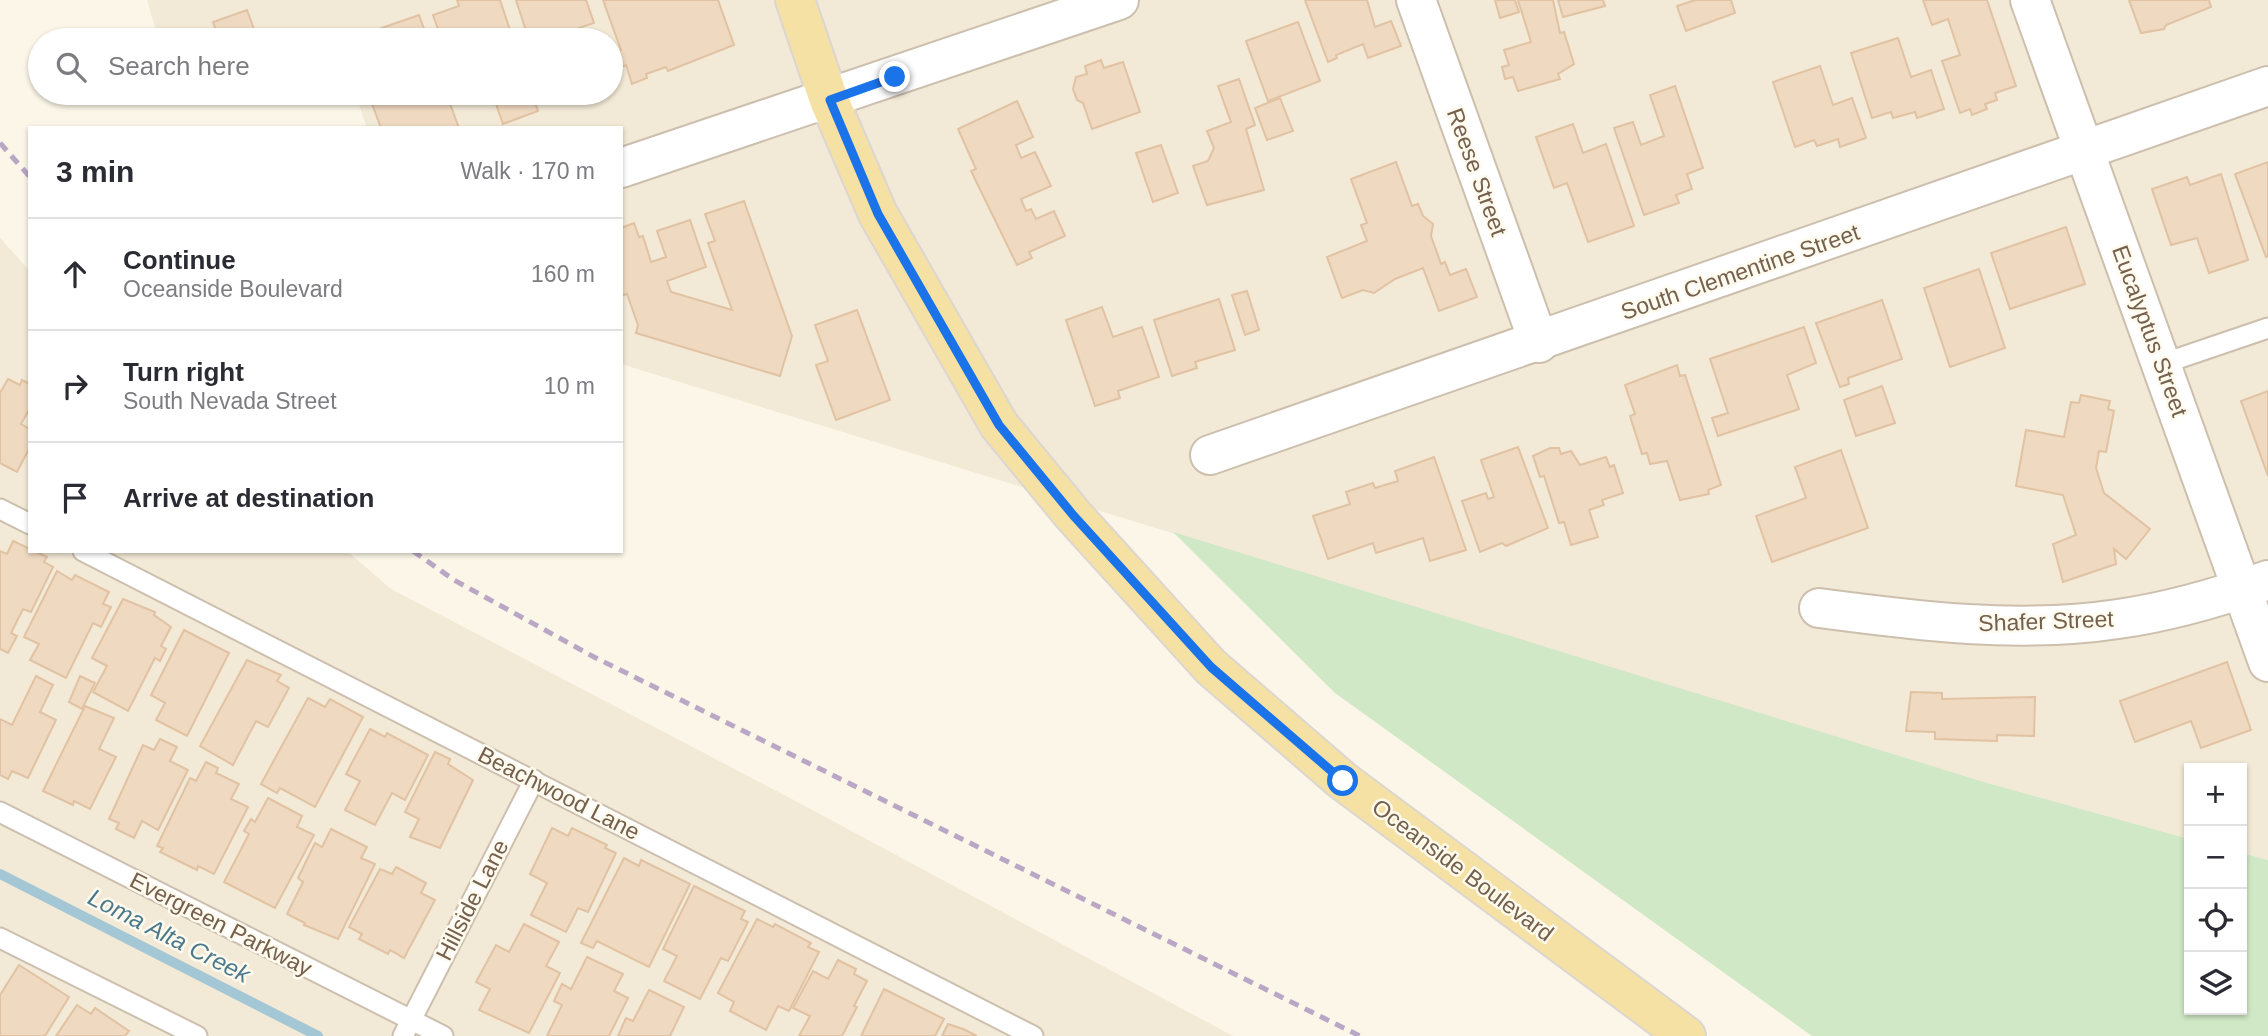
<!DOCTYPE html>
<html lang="en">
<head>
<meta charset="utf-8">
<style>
  :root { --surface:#fff; --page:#f2f2f3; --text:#2b2b33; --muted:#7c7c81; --line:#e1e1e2 }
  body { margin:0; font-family:Helvetica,sans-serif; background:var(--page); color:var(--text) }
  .controls { position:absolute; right:21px; bottom:21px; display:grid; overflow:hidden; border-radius:0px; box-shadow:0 2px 5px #0004 }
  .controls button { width:63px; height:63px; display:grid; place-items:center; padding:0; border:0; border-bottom:2px solid var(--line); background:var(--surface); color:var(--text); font:35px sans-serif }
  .stop { position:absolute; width:21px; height:21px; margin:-16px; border:5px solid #1a73e8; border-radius:50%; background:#fff }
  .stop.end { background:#1a73e8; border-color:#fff; box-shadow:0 2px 7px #0008 }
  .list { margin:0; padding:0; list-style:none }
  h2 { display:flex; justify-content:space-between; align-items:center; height:91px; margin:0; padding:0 28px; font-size:30px }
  h2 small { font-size:23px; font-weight:400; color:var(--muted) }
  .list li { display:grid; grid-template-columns:46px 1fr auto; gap:21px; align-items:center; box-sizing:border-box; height:112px; padding:0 28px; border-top:2px solid var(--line) }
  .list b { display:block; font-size:26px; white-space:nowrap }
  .list p { margin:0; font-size:23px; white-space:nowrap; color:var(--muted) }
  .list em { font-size:23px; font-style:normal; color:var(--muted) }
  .icon { flex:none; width:38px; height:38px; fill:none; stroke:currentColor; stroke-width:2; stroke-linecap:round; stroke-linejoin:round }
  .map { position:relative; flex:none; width:2268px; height:1036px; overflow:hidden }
  .search { position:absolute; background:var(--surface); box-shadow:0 2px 5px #0004; left:28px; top:28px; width:595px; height:77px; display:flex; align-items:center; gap:18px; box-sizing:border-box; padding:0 24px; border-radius:38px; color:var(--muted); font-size:26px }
  .panel { position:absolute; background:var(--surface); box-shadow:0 2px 5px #0004; left:28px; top:126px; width:595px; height:427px; border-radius:0px }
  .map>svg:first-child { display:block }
</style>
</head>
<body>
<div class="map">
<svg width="2268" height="1036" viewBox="0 0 2268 1036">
  <rect width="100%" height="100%" fill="#fbf6e7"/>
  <g fill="#f2e9d6">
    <path d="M147 0H2268V860L2242 853V768H2189V839L1984 782 621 364V128H367L355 93H611V40H159Z"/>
    <path d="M0 238 30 271V551H347L391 589 788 797 1233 1036H0Z"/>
  </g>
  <path fill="#d0e8c6" d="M1173 532 1984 782 2189 839V1010H2242V853L2268 860V1036H1812L1335 693Z"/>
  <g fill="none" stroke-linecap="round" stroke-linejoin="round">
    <path stroke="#a3c7d5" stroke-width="10" d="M0 874 318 1036"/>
  </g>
  <g fill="#efd9c0" stroke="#e1c2a2" stroke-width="2">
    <path d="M457 0H500L513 39 442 40 433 15 459 6Z"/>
    <path d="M516 0H586L594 23 544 40H529Z"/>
    <path d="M603 0H718L734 45 668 71 666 67 646 74 647 78 632 84 626 65 621 67 616 53 621 50Z"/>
    <path d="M1305 0H1367L1375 27 1391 21 1401 46 1368 58 1363 44 1336 55 1337 58 1328 62Z"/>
    <path d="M1495 0H1515L1519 12 1500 18Z"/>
    <path d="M1518 0H1553L1560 33 1564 32 1574 64 1558 74 1560 79 1518 91 1513 77 1505 79 1502 67 1509 65 1504 50 1531 42Z"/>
    <path d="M1558 0H1603L1605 6 1563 17Z"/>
    <path d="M1695 0H1731L1735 13 1686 31 1677 6Z"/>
    <path d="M1923 0H1987L2016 86 1995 93 1997 100 1985 104 1987 109 1972 115 1970 109 1960 113 1942 61 1960 55 1948 19 1932 25Z"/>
    <path d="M2129 0H2209L2211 7 2166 25 2164 29 2141 33Z"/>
    <path d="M247 10 258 40H219L213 22Z"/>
    <path d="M419 15 428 40H350V39Z"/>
    <path d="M1298 22 1320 81 1268 101 1246 41Z"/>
    <path d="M1898 38 1911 77 1931 70 1944 109 1917 118 1915 112 1893 118 1891 112 1872 118 1851 53Z"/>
    <path d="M1101 60 1104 68 1123 62 1140 112 1092 129 1083 103 1077 100 1073 89 1076 77 1087 74 1085 66Z"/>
    <path d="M1820 66 1833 105 1852 98 1866 138 1840 147 1838 139 1817 146 1814 140 1795 147 1773 82Z"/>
    <path d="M1239 79 1255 125 1246 129 1264 190 1207 205 1193 166 1208 161 1214 148 1207 131 1231 122 1218 86Z"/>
    <path d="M1675 86 1703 168 1687 174 1692 189 1676 195 1679 203 1644 215 1614 128 1633 122 1641 145 1664 136 1650 95Z"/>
    <path d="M368 93H446L459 128H381Z"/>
    <path d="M461 93H491L464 103Z"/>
    <path d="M492 93H531L538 111 503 124Z"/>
    <path d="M1280 98 1293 131 1267 140 1255 108Z"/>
    <path d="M1017 101 1033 137 1016 145 1021 158 1035 152 1051 186 1021 199 1026 211 1031 209 1036 219 1054 211 1065 236 1029 252 1032 258 1017 265 971 171 976 169 958 129Z"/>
    <path d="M1573 124 1583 153 1606 144 1634 226 1588 242 1567 183 1554 188 1536 137Z"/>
    <path d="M1161 145 1178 193 1153 202 1136 153Z"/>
    <path d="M1396 162 1412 206 1418 204 1423 216 1433 224 1431 236 1441 264 1445 262 1450 275 1466 269 1477 297 1439 311 1423 268 1395 279 1374 293 1363 290 1342 298 1327 257 1367 241 1361 225 1367 223 1351 179Z"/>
    <path d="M2268 162V256L2266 257 2235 174Z"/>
    <path d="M2221 174 2248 260 2209 273 2197 238 2171 245 2152 189 2187 177 2190 185Z"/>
    <path d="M744 201 792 336 780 376 636 333 638 325 627 294 621 296V228L634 223 639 237 643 236 651 262 666 257 657 231 690 220 706 267 667 281 671 292 732 310 708 243 715 241 705 214Z"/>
    <path d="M2066 227 2085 284 2010 309 1991 253Z"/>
    <path d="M1979 269 2005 348 1950 367 1924 288Z"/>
    <path d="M1247 291 1259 330 1245 335 1232 295Z"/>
    <path d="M1219 299 1235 350 1195 362 1197 368 1172 376 1154 320Z"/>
    <path d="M1882 300 1902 359 1848 378 1849 384 1840 387 1816 323Z"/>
    <path d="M1102 307 1113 337 1142 327 1159 377 1118 391 1120 398 1095 406 1066 320Z"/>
    <path d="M857 310 890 400 836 420 816 365 828 361 815 325Z"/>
    <path d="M1804 327 1816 363 1787 375 1799 409 1718 436 1712 418 1728 413 1710 359Z"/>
    <path d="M1677 365 1680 376 1685 375 1721 485 1708 490 1709 494 1680 500 1667 461 1650 464 1647 453 1642 454 1630 416 1635 414 1625 385Z"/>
    <path d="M8 379 20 385 22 380 30 384V408L21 424 30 429V447L17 472 0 463V393Z"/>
    <path d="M1882 386 1895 423 1856 436 1844 400Z"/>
    <path d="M2268 391V476L2241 401Z"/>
    <path d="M2081 395 2110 401 2108 409 2114 411 2106 452 2099 451 2096 468 2104 493 2150 529 2126 559 2114 549 2116 564 2063 582 2053 544 2076 535 2063 495 2016 486 2026 430 2064 437 2071 402 2079 403Z"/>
    <path d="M1518 447 1548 528 1506 546 1502 543 1480 552 1462 501 1486 493 1488 499 1494 497 1481 460Z"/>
    <path d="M1550 448H1559L1561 454 1571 451 1580 465 1606 457 1610 467 1614 465 1623 493 1602 500 1604 505 1589 510 1598 537 1571 545 1564 522 1559 523 1544 476 1540 477 1533 456Z"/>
    <path d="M1841 450 1868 528 1772 562 1756 516 1806 498 1795 467Z"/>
    <path d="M1434 457 1466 550 1430 561 1423 538 1376 553 1373 543 1328 559 1313 516 1350 504 1346 492 1373 483 1375 488 1398 481 1395 471Z"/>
    <path d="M13 541 47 557 44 562 53 567 31 612 23 609 11 633 17 636 8 653 0 649V551L7 554Z"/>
    <path d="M57 571 72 580 75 575 109 592 103 604 111 607 101 627 93 623 66 678 30 660 39 644 24 637Z"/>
    <path d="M123 599 155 612 154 615 171 627 161 646 166 649 160 661 155 658 128 711 93 692 107 666 92 658Z"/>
    <path d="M184 630 229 653 187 736 156 720 165 703 151 695Z"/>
    <path d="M247 660 281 675 277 681 289 688 268 727 256 721 233 765 200 746Z"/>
    <path d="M2227 662 2251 730 2201 748 2191 721 2135 742 2120 701Z"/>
    <path d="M36 676 53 685 40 712 56 720 28 778 12 771 8 779 0 775V719L12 725Z"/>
    <path d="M80 676 95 683 82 709 69 702Z"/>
    <path d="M1911 692 1942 693V699L2035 697 2034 736 1997 735V741L1935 739V732L1906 731Z"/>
    <path d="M308 698 325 707 330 699 363 717 315 807 280 788 277 793 261 784Z"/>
    <path d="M85 706 114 718 99 749 116 757 90 809 74 801 73 805 43 791Z"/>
    <path d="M370 729 385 737 387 733 428 755 405 800 392 793 375 825 345 810 360 781 346 774Z"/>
    <path d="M160 739 177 747 170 761 188 770 158 830 142 821 134 838 116 829 119 823 109 819 143 745 154 750Z"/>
    <path d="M435 752 450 759 448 764 473 780 440 848 410 837 419 819 405 812Z"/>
    <path d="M206 762 218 768 216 773 239 784 231 799 248 807 214 874 198 866 197 870 160 852 163 848 157 846 190 778 196 781Z"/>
    <path d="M268 798 302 816 297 827 314 835 275 908 224 882 249 834 244 831 251 819 255 822Z"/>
    <path d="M552 828 568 836 572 828 607 845 605 848 616 853 588 912 578 908 566 932 531 915 547 883 530 874Z"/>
    <path d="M331 829 367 847 361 858 375 864 338 939 304 925 305 923 287 914 303 882 298 878 315 843 322 847Z"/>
    <path d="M624 858 639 866 641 860 690 884 649 967 597 941 593 948 581 943Z"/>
    <path d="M396 867 426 883 421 893 435 900 404 958 390 950 388 954 359 939 362 934 349 927 380 869 392 874Z"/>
    <path d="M694 886 745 911 741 919 748 922 728 961 721 958 700 999 664 981 677 956 663 949Z"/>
    <path d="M757 919 773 927 775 924 811 943 808 947 819 952 789 1011 778 1006 766 1030 730 1011 734 1002 718 993Z"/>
    <path d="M524 924 559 942 546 966 560 973 529 1033 479 1010 490 989 476 982 496 945 509 952Z"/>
    <path d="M587 957 623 974 614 991 628 998 609 1036H547L562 1005 554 1001 562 984 571 989Z"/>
    <path d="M838 960 856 969 854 974 867 981 854 1006 857 1007 842 1036H799L810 1016 793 1008 813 971 828 979Z"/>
    <path d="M19 965 69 997 45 1036H0V995Z"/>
    <path d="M884 989 944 1019 935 1036H861Z"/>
    <path d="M649 990 684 1007 670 1036H618L626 1018 633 1021Z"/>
    <path d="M77 1005 91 1014 95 1008 129 1031 125 1036H56Z"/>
    <path d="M948 1024 963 1029 977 1036H942Z"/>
  </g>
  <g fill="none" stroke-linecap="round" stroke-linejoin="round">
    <defs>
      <g id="service">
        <path d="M2162 364 2268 328"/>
        <path d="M0 509 30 524"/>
        <path d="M83 551 1033 1036"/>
        <path d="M0 812 443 1036"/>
        <path d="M0 938 197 1036"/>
        <path d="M403 1036 534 780"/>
      </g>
      <g id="minor">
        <path d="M1416 0 1539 343"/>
        <path d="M2030 0 2268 662"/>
        <path d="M621 168 1119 0"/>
        <path d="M1210 455 2268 86"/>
        <path d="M1819 608C1917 621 2019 634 2118 619 2168 612 2220 597 2268 580"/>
      </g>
      <path id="primary" d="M795 0 829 100 878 214 999 425 1073 515 1211 667 1343 781 1686 1036"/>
    </defs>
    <use href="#service" stroke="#cdbfae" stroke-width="23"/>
    <use href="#minor" stroke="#cdbfae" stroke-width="42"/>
    <use href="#primary" stroke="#dbd6d1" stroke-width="42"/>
    <use href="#service" stroke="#fff" stroke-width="19"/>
    <use href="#minor" stroke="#fff" stroke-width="38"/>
    <use href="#primary" stroke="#f6e1a4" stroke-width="38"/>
    <g stroke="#baa6c5" stroke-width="5" stroke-dasharray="10 7" stroke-linecap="butt">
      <path d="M0 143 30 177"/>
      <path d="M413 551 454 580 594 657 1360 1036"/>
    </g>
  </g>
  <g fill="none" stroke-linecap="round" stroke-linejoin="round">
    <path stroke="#1a73e8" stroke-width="9" d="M895 77 830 100 878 214 999 425 1073 515 1211 667 1343 781"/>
  </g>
  <g text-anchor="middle" stroke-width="5" stroke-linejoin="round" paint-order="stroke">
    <g font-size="23" fill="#74604d" stroke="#fefaee">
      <text transform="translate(1477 172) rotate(70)" y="8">Reese Street</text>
      <text transform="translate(1740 272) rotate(-19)" y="8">South Clementine Street</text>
      <text transform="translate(2150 331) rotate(70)" y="8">Eucalyptus Street</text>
      <text transform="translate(2046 621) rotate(-2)" y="8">Shafer Street</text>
      <text transform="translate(559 793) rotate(27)" y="8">Beachwood Lane</text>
      <text transform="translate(1463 870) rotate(37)" y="8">Oceanside Boulevard</text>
      <text transform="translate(472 900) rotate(-63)" y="8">Hillside Lane</text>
      <text transform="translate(221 924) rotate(27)" y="8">Evergreen Parkway</text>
    </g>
    <g font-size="24" font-style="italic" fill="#4b798c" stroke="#fefaee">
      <text transform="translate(169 936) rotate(27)" y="8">Loma Alta Creek</text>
    </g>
  </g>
</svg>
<div class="controls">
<button>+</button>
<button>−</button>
<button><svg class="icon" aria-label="locate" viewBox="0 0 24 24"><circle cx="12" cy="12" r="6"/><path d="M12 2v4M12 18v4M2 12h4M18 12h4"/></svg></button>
<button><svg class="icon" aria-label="layers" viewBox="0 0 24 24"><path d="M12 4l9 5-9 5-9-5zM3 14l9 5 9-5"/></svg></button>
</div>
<div class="stop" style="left:1343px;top:781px"></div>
<div class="stop end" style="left:895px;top:77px"></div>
<div class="search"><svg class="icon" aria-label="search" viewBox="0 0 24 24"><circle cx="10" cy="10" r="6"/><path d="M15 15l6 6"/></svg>Search here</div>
<section class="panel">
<h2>3 min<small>Walk · 170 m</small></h2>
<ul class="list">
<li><svg class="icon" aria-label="ahead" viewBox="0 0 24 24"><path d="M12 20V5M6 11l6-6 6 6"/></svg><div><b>Continue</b><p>Oceanside Boulevard</p></div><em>160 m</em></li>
<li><svg class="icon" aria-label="right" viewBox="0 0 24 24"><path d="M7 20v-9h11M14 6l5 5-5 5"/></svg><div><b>Turn right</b><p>South Nevada Street</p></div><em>10 m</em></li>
<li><svg class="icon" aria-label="arrive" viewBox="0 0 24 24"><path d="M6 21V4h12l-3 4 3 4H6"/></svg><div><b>Arrive at destination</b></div></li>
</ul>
</section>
</div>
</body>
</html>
